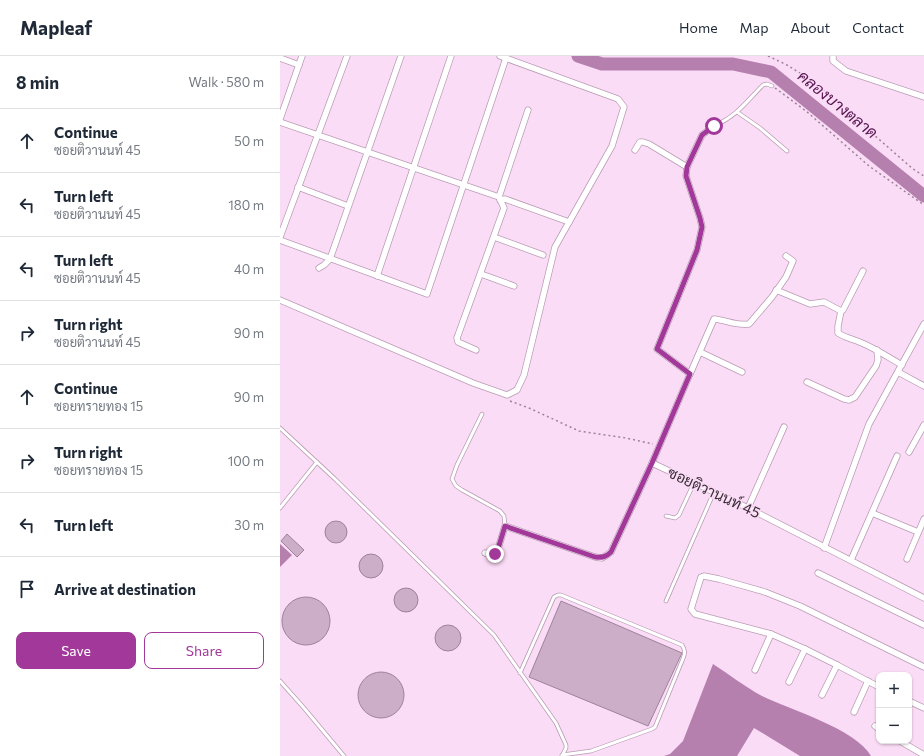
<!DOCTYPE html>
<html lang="en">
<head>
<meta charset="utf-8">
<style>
  :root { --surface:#fff; --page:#f2f2f3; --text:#1f2937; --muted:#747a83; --line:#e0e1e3; --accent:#a23899 }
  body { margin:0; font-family:Commissioner,Sarabun,sans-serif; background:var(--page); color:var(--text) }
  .controls { position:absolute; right:12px; bottom:12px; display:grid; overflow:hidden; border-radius:8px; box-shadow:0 1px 3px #0004 }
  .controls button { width:36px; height:36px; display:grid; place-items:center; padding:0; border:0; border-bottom:1px solid var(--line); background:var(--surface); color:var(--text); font:20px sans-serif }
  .stop { position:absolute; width:12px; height:12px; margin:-9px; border:3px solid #a23899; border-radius:50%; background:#fff }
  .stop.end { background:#a23899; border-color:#fff; box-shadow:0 1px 4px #0008 }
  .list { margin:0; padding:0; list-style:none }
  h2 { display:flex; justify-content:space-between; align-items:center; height:52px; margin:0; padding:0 16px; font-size:17px }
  h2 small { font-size:13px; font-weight:400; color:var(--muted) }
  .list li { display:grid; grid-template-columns:26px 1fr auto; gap:12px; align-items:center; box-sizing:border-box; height:64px; padding:0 16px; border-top:1px solid var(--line) }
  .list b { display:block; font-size:15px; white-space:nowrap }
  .list p { margin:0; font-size:13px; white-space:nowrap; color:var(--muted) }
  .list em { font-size:13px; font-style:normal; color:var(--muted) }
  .actions { display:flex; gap:8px; padding:12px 16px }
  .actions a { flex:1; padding:9px 0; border:1px solid var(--accent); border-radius:8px; text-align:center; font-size:14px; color:var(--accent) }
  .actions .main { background:var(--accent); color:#fff }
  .icon { flex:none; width:22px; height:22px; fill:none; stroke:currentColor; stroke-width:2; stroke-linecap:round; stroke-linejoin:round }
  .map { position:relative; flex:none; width:644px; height:700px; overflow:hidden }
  header { display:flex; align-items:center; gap:24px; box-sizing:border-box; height:56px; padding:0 20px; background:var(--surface); border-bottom:1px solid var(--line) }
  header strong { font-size:19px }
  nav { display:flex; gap:22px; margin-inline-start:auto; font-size:14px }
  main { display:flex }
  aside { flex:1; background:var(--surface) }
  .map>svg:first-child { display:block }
</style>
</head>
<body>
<header>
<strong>Mapleaf</strong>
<nav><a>Home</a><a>Map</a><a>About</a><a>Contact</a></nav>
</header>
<main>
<aside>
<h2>8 min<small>Walk · 580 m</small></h2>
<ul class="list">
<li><svg class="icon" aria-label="ahead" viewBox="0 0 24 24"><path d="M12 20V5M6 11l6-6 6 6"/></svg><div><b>Continue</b><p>ซอยติวานนท์ 45</p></div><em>50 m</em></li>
<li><svg class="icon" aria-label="left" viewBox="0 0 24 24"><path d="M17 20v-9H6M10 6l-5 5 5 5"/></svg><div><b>Turn left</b><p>ซอยติวานนท์ 45</p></div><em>180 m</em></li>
<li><svg class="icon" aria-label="left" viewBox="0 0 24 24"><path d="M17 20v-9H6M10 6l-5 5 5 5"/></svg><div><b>Turn left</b><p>ซอยติวานนท์ 45</p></div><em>40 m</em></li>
<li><svg class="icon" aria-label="right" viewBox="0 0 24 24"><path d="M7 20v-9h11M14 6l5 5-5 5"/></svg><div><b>Turn right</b><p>ซอยติวานนท์ 45</p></div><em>90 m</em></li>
<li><svg class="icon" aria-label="ahead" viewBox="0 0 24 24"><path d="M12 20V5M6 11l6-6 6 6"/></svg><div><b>Continue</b><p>ซอยทรายทอง 15</p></div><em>90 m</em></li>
<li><svg class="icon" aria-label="right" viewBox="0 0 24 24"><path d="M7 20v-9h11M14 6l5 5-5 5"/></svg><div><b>Turn right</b><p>ซอยทรายทอง 15</p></div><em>100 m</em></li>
<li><svg class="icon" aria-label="left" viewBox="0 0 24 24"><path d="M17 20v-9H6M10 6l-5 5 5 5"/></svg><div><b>Turn left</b></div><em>30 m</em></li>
<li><svg class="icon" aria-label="arrive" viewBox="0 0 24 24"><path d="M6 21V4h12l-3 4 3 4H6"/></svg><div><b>Arrive at destination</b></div></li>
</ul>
<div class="actions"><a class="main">Save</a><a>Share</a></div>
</aside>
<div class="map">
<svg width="644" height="700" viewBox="0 0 644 700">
  <rect width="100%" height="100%" fill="#fbdcf6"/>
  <g fill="#b57fae">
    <path d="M0 488 12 499 0 511Z"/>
    <path d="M433 608C449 618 465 631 482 640 511 654 576 673 591 700H520L474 672 457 700H384L390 698 403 685Z"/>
  </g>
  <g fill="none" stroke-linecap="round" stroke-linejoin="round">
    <path stroke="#b57fae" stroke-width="13" d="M298 0 322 8H453L491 16 644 140"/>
  </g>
  <g fill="#ccaec8" stroke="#9e829a">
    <circle cx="56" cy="476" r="11"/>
    <path d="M7 478 24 494 17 501 1 485Z"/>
    <circle cx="91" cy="510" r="12"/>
    <circle cx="126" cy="544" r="12"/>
    <circle cx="26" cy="565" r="24"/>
    <path d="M281 545 402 597 368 670 249 621Z"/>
    <circle cx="168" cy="582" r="13"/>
    <circle cx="101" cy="639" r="23"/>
  </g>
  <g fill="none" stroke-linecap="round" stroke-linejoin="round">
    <defs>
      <g id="lane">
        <path d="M457 56 480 72 507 95"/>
        <path d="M434 70C457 60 466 46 483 29L487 28 492 30"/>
        <path d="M202 358 177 409 172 423 176 430 182 434 220 455 224 460 225 470"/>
        <path d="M0 372 55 423 214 579 276 667 286 689V692L282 700"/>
        <path d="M0 452 37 406"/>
        <path d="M386 460 395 462 399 459 414 427"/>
        <path d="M386 545 434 436"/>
        <path d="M240 617 274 541 278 539H281L402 589C406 595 405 598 402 605L375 671 372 673 311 695 282 699"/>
        <path d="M0 625 24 652 64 700"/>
      </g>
      <g id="street">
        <path d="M553 0V5L566 15 644 41"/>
        <path d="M0 2 19 9"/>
        <path d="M0 63 22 0"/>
        <path d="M0 66 219 141"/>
        <path d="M434 70 422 79 407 111 406 120 420 162 422 171 417 194 377 293 410 318 372 407 468 452 644 542"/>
        <path d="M355 94 360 86H363L369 88 407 111"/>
        <path d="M18 131 68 150"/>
        <path d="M220 144 225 143 289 166"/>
        <path d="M0 181 67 0"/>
        <path d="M214 181 263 199"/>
        <path d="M0 184 147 238 226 2"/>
        <path d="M39 212 44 209 50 203 121 0"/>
        <path d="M583 215 563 254 561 255 558 270V277C565 282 574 283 582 287 596 293 608 301 622 309"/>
        <path d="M201 218 234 230"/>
        <path d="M97 220 171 0"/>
        <path d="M496 234 530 248 544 246 561 255"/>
        <path d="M0 244 193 327 227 339 237 334 244 319 275 191 332 90 344 51 338 43 220 0"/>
        <path d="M196 294 178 286 177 282 224 152 219 141 248 54"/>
        <path d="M420 296 462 316"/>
        <path d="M618 316 644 330"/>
        <path d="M410 318 434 263C446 264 456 270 469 268L492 241 506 221 513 205 506 200"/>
        <path d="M527 326 564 343 569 344 575 341 596 310 598 304 597 294"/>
        <path d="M629 396 644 369"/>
        <path d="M468 452 504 371"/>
        <path d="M592 457 638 476"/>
        <path d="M544 492 589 368 644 268"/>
        <path d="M205 497 213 499 217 496 225 470 315 501 322 502 327 499 331 496 372 407"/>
        <path d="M627 503 644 463"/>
        <path d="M571 504 617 400"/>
        <path d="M538 517 644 569"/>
        <path d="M557 609 525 593 491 578 415 558 411 553 421 521 424 520 439 523 485 536 520 550 644 611"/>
        <path d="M475 614 491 578"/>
        <path d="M509 626 525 593"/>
        <path d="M542 639 557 609 599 631"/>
        <path d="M629 645 644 652"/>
        <path d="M574 656 588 625"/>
        <path d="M595 670 599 673"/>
        <path d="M620 685 644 699"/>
      </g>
    </defs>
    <use href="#lane" stroke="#b99cb4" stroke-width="4.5"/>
    <use href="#street" stroke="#b99cb4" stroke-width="7"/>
    <g stroke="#9a8496" stroke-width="1.5" stroke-dasharray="2 3" stroke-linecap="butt">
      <path d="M488 0 507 9 531 24 633 113 644 120"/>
      <path d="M495 32 526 55 589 110 644 149"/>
      <path d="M230 345 249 352 299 375 346 382 373 388"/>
    </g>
    <use href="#lane" stroke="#fff" stroke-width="3"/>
    <use href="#street" stroke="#fff" stroke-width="5.5"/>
  </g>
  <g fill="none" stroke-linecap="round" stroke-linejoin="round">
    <path stroke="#a23899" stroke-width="5" d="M215 498 217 496 225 470 315 501C322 502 326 501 331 496L372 407 410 318 377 293 417 194 422 171 420 162 406 120 407 111 422 79 434 70"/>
  </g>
  <g text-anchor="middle" stroke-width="3" stroke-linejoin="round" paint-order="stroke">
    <g font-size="15" fill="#3a2e38" stroke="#fbdcf6">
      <text transform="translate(434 437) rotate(25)" y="5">ซอยติวานนท์ 45</text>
    </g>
    <g font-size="16" font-style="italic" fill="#581652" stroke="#fbdcf6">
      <text transform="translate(558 48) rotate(39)" y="6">คลองบางตลาด</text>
    </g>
  </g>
</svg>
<div class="controls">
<button>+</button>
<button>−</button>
</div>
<div class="stop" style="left:434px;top:70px"></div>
<div class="stop end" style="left:215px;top:498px"></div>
</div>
</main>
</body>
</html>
